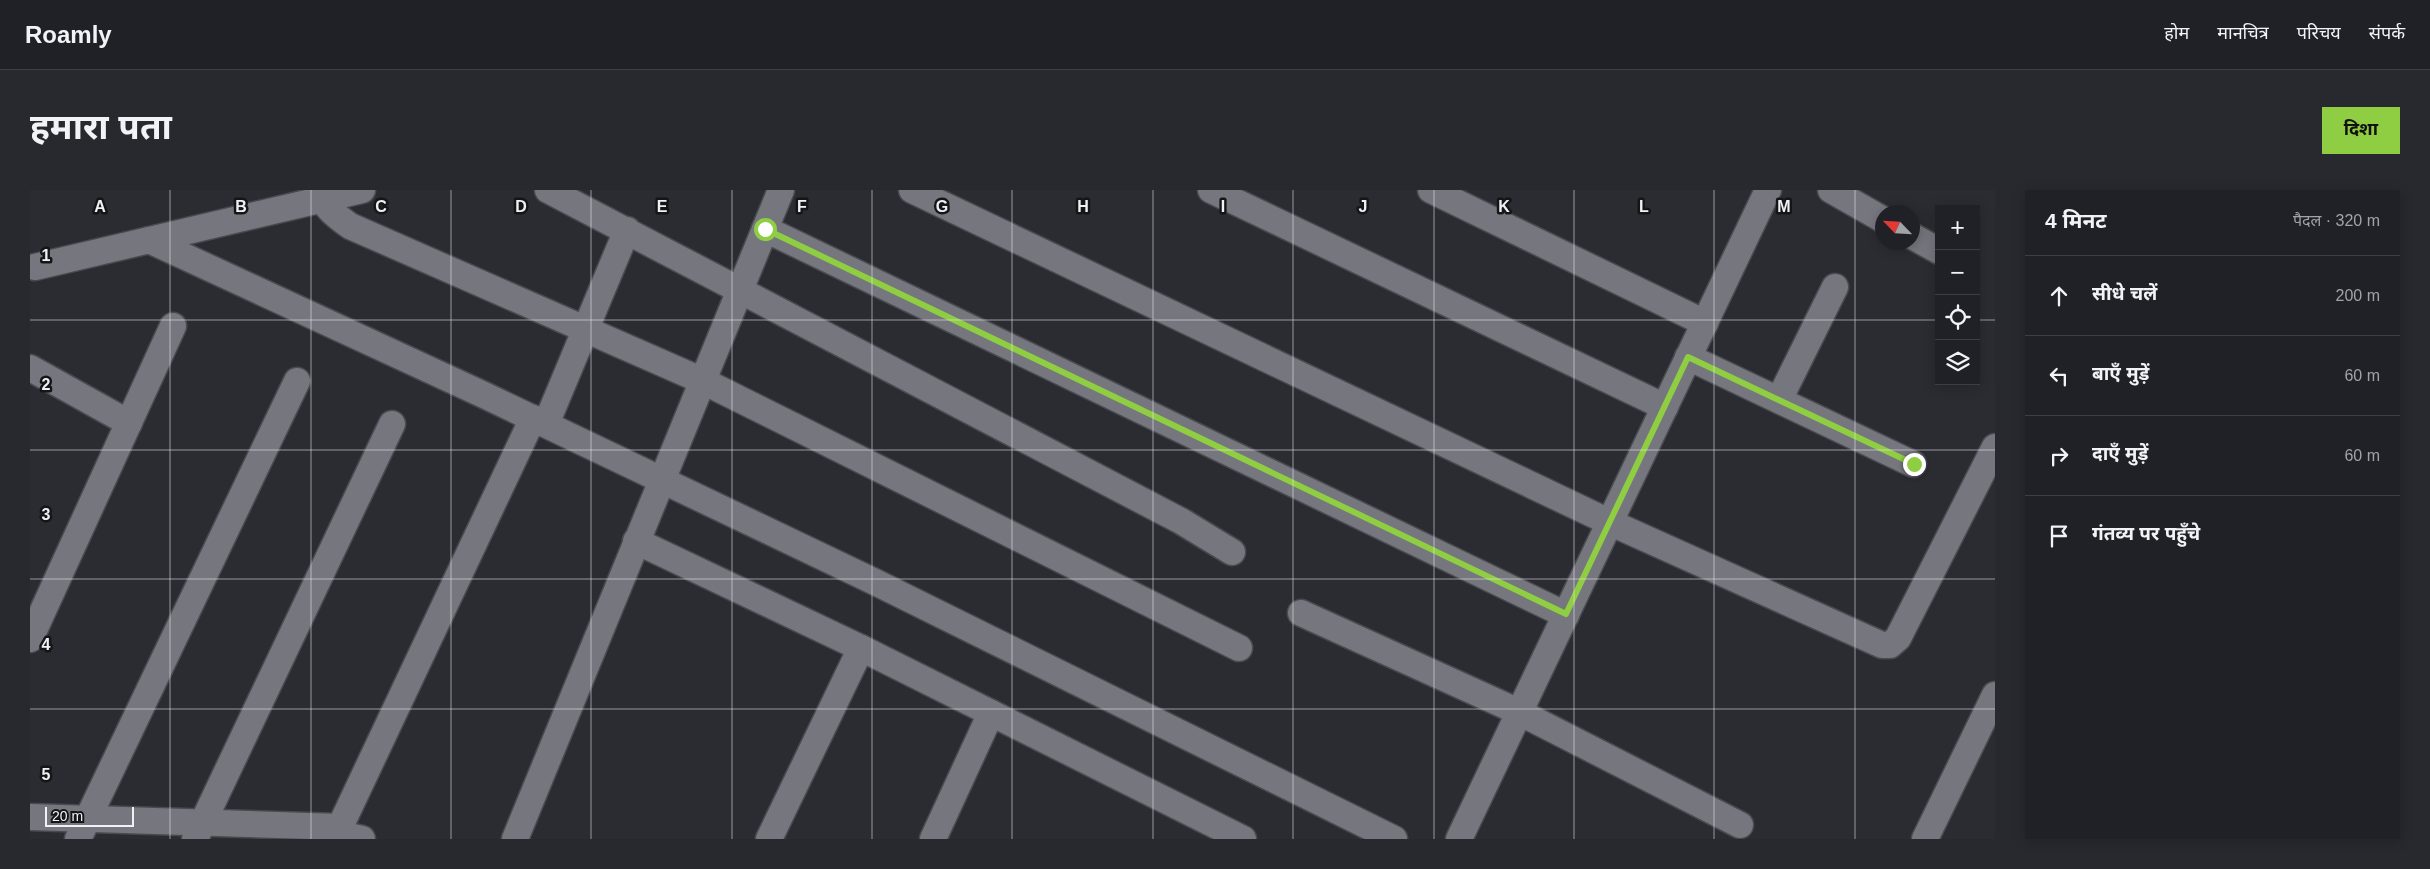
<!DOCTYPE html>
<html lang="hi">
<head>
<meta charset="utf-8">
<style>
  :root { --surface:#202126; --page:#28292e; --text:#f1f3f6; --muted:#a2a3a7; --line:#3d3e43; --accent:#8fcd42 }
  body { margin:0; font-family:Arial,"Noto Sans Devanagari",sans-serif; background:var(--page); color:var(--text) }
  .controls { position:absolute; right:15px; top:15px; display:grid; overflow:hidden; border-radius:0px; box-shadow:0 2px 12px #0003 }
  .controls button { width:45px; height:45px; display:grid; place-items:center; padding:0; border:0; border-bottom:1px solid var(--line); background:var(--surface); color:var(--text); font:25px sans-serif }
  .compass { position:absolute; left:1845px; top:15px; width:45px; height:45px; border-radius:50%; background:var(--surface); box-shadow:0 2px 12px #0003; rotate:295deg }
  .scale { position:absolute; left:15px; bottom:12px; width:89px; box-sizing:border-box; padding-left:5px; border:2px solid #f0f1f5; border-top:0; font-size:14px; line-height:18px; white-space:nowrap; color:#f0f1f5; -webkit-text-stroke:4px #141517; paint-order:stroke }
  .stop { position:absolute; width:15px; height:15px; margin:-11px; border:4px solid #8fcd42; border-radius:50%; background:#fff }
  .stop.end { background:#8fcd42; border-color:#fff; box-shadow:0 1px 5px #0008 }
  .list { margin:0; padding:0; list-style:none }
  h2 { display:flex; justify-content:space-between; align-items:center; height:65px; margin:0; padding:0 20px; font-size:21px }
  h2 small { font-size:16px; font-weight:400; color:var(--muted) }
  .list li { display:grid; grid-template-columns:32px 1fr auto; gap:15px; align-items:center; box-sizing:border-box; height:80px; padding:0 20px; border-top:1px solid var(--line) }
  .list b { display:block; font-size:19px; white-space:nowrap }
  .list em { font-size:16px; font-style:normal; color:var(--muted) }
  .icon { flex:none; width:28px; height:28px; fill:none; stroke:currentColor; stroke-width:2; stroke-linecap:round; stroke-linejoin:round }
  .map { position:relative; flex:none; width:1965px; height:649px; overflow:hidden; border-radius:0px }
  header { display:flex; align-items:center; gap:30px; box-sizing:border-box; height:70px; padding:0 25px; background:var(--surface); border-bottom:1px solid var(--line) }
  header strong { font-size:24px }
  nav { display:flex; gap:28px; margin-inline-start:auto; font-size:18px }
  .intro { display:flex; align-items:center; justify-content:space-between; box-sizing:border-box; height:120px; padding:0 30px }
  h1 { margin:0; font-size:35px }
  .button { padding:12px 22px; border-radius:0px; background:var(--accent); color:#111; font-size:18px; font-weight:700 }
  main { display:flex; gap:30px; padding:0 30px }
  aside { flex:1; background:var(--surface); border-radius:0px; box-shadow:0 2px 12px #0003 }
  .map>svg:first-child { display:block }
</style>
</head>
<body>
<header>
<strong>Roamly</strong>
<nav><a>होम</a><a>मानचित्र</a><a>परिचय</a><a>संपर्क</a></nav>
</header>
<div class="intro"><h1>हमारा पता</h1><a class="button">दिशा</a></div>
<main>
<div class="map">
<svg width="1965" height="649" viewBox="0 0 1965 649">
  <rect width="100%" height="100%" fill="#2b2c32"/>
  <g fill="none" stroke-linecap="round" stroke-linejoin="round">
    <defs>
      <g id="minor">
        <path d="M288 0C294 17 306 26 320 36L673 191 1209 458"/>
        <path d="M518 0 1151 331 1202 362"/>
        <path d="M882 0 1579 332 1852 455H1860L1868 448 1965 257"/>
        <path d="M1181 0 1635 217"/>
        <path d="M1401 0 1675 133"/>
        <path d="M1801 0 1852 29"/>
        <path d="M735 39 1536 425"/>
        <path d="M1882 46 1909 61"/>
        <path d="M119 50 454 205 845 392 1364 649"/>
        <path d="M5 77 332 0"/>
        <path d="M1658 167 1883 274"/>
        <path d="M0 178 99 233"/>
        <path d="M1749 210 1805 97"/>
        <path d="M516 234 597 40"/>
        <path d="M606 351 831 458 1213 649"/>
        <path d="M1271 423 1489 522 1710 635"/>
        <path d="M0 449 143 136"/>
        <path d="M0 627 310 637"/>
        <path d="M305 643 332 649"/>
        <path d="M48 649 267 191"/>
        <path d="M165 649 362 234"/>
        <path d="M302 649 310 637 503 228"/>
        <path d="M485 649 751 0"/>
        <path d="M739 649 831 458"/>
        <path d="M903 649 961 523"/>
        <path d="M1429 649 1738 0"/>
        <path d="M1895 649 1965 505"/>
      </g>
    </defs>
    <use href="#minor" stroke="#49494f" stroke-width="29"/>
    <use href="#minor" stroke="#76777e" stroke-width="26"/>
  </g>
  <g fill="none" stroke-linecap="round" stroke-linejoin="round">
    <path stroke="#8fcd42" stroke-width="6" d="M735 39 1536 424 1658 167 1884 274"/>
  </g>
  <path fill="none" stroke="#f0f1f5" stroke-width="1" stroke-opacity="0.55" d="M140 0V649M281 0V649M421 0V649M561 0V649M702 0V649M842 0V649M982 0V649M1123 0V649M1263 0V649M1404 0V649M1544 0V649M1684 0V649M1825 0V649M0 130H1909M1946 130H1965M0 260H1965M0 389H1965M0 519H1965"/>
  <g font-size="16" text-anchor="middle" font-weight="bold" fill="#f0f1f5" stroke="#141517" stroke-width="5" stroke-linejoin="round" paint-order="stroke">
    <text x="70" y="22">A</text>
    <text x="211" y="22">B</text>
    <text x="351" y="22">C</text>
    <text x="491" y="22">D</text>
    <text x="632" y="22">E</text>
    <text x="772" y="22">F</text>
    <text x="912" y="22">G</text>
    <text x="1053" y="22">H</text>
    <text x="1193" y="22">I</text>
    <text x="1333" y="22">J</text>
    <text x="1474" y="22">K</text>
    <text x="1614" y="22">L</text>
    <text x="1754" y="22">M</text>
    <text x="16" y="71">1</text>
    <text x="16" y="200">2</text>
    <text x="16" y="330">3</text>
    <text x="16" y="460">4</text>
    <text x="16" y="590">5</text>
  </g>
</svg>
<div class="controls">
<button>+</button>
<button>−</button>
<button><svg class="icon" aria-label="locate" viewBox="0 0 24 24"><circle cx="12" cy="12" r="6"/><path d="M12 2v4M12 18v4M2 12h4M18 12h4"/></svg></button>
<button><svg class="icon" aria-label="layers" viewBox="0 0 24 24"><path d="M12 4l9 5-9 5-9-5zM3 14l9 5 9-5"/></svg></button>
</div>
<svg class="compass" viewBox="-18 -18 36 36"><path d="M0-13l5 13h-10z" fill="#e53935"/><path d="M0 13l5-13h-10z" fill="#a2a3a7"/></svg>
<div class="scale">20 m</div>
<div class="stop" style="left:735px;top:39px"></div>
<div class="stop end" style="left:1884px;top:274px"></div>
</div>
<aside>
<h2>4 मिनट<small>पैदल · 320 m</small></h2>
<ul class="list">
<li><svg class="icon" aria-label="ahead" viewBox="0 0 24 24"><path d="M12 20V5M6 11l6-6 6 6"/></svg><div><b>सीधे चलें</b></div><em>200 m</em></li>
<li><svg class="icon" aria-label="left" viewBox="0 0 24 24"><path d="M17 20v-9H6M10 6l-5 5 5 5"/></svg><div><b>बाएँ मुड़ें</b></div><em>60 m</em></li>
<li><svg class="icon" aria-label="right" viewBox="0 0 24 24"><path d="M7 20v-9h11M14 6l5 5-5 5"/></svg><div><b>दाएँ मुड़ें</b></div><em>60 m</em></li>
<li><svg class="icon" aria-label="arrive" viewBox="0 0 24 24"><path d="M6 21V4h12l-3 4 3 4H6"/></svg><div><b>गंतव्य पर पहुँचे</b></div></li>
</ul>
</aside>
</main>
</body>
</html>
